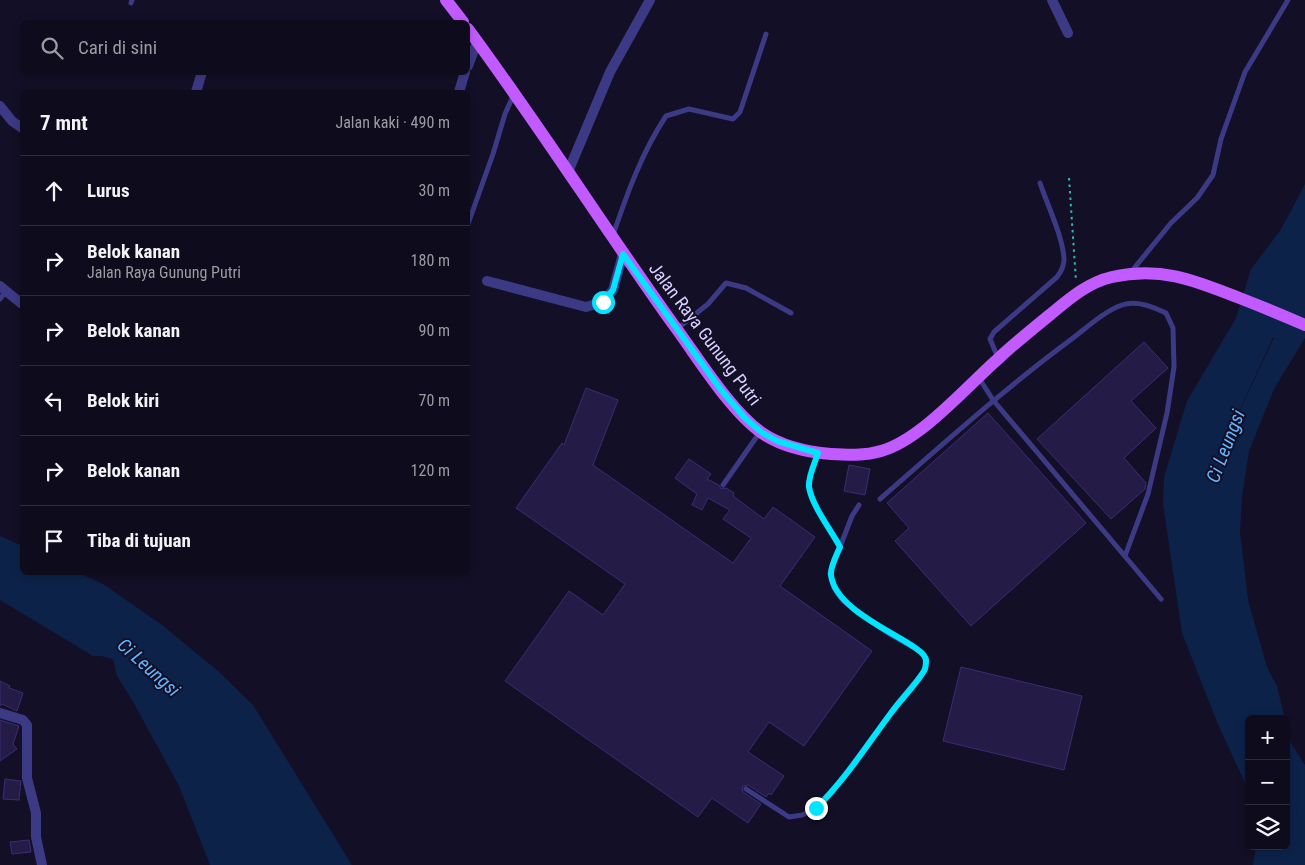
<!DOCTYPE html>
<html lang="id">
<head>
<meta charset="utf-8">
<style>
  :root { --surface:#0e0b1c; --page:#171425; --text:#f1f3f6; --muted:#9b9ba3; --line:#2e2b3b }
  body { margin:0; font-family:"Roboto Condensed",sans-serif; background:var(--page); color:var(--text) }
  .controls { position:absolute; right:15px; bottom:15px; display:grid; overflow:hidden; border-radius:8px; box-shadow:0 2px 8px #0003 }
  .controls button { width:45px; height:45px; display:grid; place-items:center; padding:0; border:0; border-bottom:1px solid var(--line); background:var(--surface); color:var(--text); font:25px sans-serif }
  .stop { position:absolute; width:15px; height:15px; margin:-11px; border:4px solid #00e5ff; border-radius:50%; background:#fff }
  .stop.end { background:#00e5ff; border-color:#fff; box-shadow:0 1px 5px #0008 }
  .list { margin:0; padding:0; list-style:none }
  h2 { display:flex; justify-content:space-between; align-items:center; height:65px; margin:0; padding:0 20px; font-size:21px }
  h2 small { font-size:16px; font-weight:400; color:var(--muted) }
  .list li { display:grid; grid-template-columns:32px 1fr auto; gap:15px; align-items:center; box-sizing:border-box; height:70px; padding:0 20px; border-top:1px solid var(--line) }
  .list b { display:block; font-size:19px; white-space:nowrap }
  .list p { margin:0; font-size:16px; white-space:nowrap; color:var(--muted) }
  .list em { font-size:16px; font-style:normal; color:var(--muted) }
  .icon { flex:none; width:28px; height:28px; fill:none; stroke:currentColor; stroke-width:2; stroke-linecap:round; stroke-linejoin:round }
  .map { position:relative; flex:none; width:1305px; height:865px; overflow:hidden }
  .search { position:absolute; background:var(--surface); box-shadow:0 2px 8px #0003; left:20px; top:20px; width:450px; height:55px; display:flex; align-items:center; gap:12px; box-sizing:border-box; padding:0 18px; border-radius:8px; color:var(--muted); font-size:19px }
  .panel { position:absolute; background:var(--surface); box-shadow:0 2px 8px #0003; left:20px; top:90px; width:450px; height:485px; border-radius:8px }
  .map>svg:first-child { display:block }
</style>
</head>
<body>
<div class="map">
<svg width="1305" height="865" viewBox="0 0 1305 865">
  <rect width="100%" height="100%" fill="#130f26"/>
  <g fill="#0c2248" fill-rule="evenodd">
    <path d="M1305 184V338L1274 389 1249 451 1242 497 1240 532 1248 600 1267 667 1277 686 1285 719H1249V795L1244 781 1217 722 1182 633 1163 504 1164 477 1187 401 1236 318 1251 269 1280 231ZM1303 276 1217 459 1288 305Z"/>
    <path d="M0 536 22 546V572L79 573 103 584 162 625 217 670 253 705 352 865H210L179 786 132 700 117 676 113 659 101 656H93L0 600Z"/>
    <path d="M1286 724 1291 743 1305 765V865H1253L1256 846H1286Z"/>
  </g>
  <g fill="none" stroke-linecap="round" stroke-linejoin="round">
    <g stroke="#0c2248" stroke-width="19">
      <path d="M1276 328 1305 270"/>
      <path d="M1206 500 1210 475 1233 421"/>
      <path d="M1286 865 1292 841 1286 804"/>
    </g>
  </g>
  <g fill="#241b47" stroke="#3b2d73">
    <path d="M1144 342 1168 368 1131 401 1156 428 1124 458 1146 483 1145 489 1111 519 1037 439Z"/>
    <path d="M586 388 618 400 593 465 733 563 751 538 723 519 730 510 708 498 702 510 692 505 697 494 675 478 689 459 711 474 707 479 719 485 721 489 726 488 734 493 733 496 764 519 773 507 815 537 780 586 872 651 804 746 769 722 748 752 784 776 771 795 769 793 766 797 748 785 743 786 742 789 743 792 761 804 748 823 712 798 698 817 505 681 569 591 603 615 625 584 516 508 562 443 564 445Z"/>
    <path d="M988 413 1086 523 971 626 895 541 909 528 887 503Z"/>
    <path d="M849 465 870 469 865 495 844 491Z"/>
    <path d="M961 667 1082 696 1064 770 943 741Z"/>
    <path d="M0 681 10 686 9 688 23 693 17 711 2 704 0 706Z"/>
    <path d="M0 720 19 726 13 744 17 749 0 761Z"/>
    <path d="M5 779 21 781 19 800 3 799Z"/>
    <path d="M29 840 31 852 12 854 10 842Z"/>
  </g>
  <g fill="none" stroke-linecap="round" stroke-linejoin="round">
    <path stroke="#2fb8b0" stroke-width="2" stroke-dasharray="2.5 4" stroke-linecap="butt" d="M1069 178 1076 281"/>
    <g stroke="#3d3a85" stroke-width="5">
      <path d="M131 3 132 0"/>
      <path d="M468 224 493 154 505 114 514 94"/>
      <path d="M613 235C627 194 642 152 666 116L689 109 733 119 740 112 766 34"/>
      <path d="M1131 272 1171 223 1197 198 1213 175 1221 139 1245 72 1288 0"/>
      <path d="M0 299 6 291"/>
      <path d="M677 329 708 304 726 283 746 288 791 313"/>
      <path d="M998 358 990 339 994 332 1057 277C1061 272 1064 266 1064 259 1063 237 1047 204 1040 183"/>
      <path d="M979 378 993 400 1161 599"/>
      <path d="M723 485 760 432"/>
      <path d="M880 499C942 445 1003 390 1069 341 1084 330 1104 311 1122 305 1137 300 1153 307 1166 313L1173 328 1174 367 1167 413 1148 494 1125 556"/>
      <path d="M840 547 852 516 859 505"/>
      <path d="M746 789 789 817 802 815 816 809 831 794 900 700 925 670 926 658 922 652 891 635 843 601 834 588 830 573 840 547C831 531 808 500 809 483 810 473 815 463 818 453"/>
    </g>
    <g stroke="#3d3a85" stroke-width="10">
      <path d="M1052 0 1068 33"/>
      <path d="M468 66 477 42"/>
      <path d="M196 92 202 72"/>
      <path d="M459 92 465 72"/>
      <path d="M0 106 12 121 22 128"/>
      <path d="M568 172 610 72 650 0"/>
      <path d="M487 281 586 307 603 302 613 290 623 254"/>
      <path d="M0 286 22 304"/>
      <path d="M0 713 23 720 27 725V778L36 813V837L42 865"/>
    </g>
    <g stroke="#c25bff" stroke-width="12">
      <path d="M446 0 463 22"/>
      <path d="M468 29C539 125 603 226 673 324 697 356 730 411 762 433 781 446 807 452 831 454 847 455 865 456 881 451 921 440 967 386 999 358 1014 344 1030 331 1046 318 1067 301 1086 283 1112 277 1160 266 1194 280 1237 297 1260 306 1282 315 1305 325"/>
    </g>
  </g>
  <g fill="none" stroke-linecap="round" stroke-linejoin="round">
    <path stroke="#00e5ff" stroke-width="6" d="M603 302 613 290 623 254 721 390 745 418 761 432 777 441 818 453C815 463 808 476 809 487 812 506 831 530 840 547 837 554 830 567 831 575 836 617 924 642 926 660 926 664 926 668 924 671 915 686 901 699 891 713 867 745 845 780 816 808"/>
  </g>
  <g text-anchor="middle" stroke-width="4" stroke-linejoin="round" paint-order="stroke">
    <g font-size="18" fill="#d9d4ff" stroke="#130f26">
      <text transform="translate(705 334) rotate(53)" y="6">Jalan Raya Gunung Putri</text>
    </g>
    <g font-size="19" font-style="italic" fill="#62b6ff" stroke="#130f26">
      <text transform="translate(1225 446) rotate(-69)" y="7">Ci Leungsi</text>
      <text transform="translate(149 667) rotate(42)" y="7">Ci Leungsi</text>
    </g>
  </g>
</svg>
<div class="controls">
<button>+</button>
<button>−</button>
<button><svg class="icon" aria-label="layers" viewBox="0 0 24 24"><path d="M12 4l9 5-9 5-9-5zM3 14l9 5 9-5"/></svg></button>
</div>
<div class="stop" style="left:603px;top:302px"></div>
<div class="stop end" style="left:816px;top:808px"></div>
<div class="search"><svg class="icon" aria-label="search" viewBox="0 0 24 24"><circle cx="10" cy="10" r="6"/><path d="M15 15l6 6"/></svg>Cari di sini</div>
<section class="panel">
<h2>7 mnt<small>Jalan kaki · 490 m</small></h2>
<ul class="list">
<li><svg class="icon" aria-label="ahead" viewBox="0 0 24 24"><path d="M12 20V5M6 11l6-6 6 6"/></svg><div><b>Lurus</b></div><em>30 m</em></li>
<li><svg class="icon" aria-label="right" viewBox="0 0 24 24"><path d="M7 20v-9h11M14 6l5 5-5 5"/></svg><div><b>Belok kanan</b><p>Jalan Raya Gunung Putri</p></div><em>180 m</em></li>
<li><svg class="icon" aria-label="right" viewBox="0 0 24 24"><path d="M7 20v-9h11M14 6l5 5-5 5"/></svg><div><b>Belok kanan</b></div><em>90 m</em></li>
<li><svg class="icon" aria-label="left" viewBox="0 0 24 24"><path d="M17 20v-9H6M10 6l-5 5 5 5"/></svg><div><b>Belok kiri</b></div><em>70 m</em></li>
<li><svg class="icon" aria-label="right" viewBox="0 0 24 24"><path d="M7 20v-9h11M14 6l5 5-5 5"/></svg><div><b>Belok kanan</b></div><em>120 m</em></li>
<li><svg class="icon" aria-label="arrive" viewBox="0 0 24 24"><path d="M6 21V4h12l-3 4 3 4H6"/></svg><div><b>Tiba di tujuan</b></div></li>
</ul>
</section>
</div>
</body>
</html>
